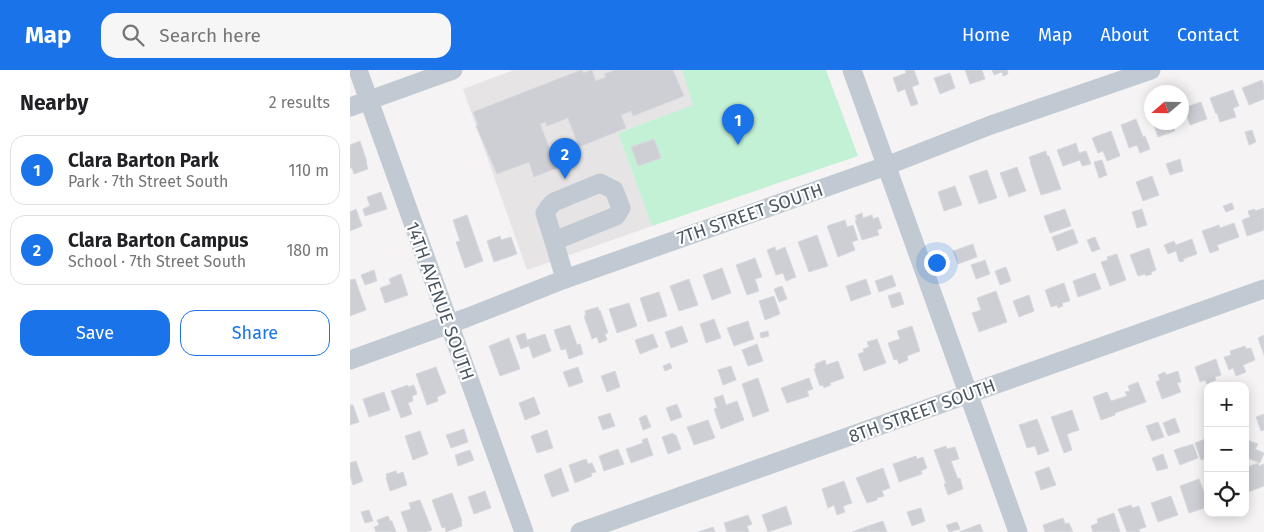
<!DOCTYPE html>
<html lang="en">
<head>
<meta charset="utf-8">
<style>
  :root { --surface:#fff; --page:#f6f6f6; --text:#202124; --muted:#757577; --line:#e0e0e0; --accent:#1a73e8 }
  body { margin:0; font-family:"Fira Sans",sans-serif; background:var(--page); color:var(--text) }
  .controls { position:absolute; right:15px; bottom:15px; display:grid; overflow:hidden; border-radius:10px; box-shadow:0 2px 12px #0003 }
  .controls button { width:45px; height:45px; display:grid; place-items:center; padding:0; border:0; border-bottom:1px solid var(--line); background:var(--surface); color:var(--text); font:25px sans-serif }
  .compass { position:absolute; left:794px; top:15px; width:45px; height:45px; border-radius:50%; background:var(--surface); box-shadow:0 2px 12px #0003; rotate:250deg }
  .you { position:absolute; left:586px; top:192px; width:18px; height:18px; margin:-12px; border:4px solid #fff; border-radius:50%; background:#1a73e8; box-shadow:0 0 0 8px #1a73e833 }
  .badge { display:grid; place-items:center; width:32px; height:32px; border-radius:50%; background:var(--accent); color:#fff; font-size:16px; font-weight:700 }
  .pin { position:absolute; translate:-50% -41px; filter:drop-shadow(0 1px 2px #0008) }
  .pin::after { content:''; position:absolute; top:26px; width:18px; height:15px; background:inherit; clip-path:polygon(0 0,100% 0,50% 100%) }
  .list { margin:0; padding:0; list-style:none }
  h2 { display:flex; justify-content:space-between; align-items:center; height:65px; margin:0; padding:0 20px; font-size:21px }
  h2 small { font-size:16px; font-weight:400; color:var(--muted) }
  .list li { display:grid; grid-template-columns:32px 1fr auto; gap:15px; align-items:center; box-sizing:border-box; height:70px; margin:0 10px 10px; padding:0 10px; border:1px solid var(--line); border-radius:15px }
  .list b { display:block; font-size:19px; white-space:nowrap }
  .list p { margin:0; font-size:16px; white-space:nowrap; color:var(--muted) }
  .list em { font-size:16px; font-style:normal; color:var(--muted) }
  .actions { display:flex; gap:10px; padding:15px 20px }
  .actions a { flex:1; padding:11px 0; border:1px solid var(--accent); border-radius:15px; text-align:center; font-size:18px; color:var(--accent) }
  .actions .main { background:var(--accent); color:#fff }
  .icon { flex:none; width:28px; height:28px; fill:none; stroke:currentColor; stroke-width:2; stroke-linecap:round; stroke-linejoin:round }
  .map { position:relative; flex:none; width:914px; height:462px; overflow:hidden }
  header { display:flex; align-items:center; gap:30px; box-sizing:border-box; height:70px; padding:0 25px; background:var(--accent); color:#fff }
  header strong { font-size:24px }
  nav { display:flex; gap:28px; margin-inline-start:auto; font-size:18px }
  .search { width:350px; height:45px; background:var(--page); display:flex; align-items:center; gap:12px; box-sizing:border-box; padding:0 18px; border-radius:15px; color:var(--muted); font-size:19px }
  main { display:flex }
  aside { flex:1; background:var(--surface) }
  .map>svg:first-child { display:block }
</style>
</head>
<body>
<header>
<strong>Map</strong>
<div class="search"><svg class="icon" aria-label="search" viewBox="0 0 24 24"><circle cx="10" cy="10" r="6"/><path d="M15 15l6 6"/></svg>Search here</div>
<nav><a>Home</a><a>Map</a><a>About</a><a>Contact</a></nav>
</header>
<main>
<aside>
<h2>Nearby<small>2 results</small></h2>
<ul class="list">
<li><span class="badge">1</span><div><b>Clara Barton Park</b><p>Park · 7th Street South</p></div><em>110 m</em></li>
<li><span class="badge">2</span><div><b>Clara Barton Campus</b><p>School · 7th Street South</p></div><em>180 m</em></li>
</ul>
<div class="actions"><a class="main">Save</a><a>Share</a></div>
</aside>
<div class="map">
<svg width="914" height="462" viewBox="0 0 914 462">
  <rect width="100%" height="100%" fill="#f5f3f3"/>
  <path fill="#e6e4e5" d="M164 0H332L344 35 268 63 302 156 177 200 113 19Z"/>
  <path fill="#c3f1d5" d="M332 0H476L508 86 302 156 268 63 343 35Z"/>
  <g fill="#cdcfd5" stroke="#d7d9de">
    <path d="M231 0H232L233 3 242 0 246 11 256 7 254 4 265 0H323L334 26 283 46 281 41 271 45 276 58 229 77 218 48 197 56 195 52 190 54 207 98 184 107 179 92 147 104 126 56 128 55 123 42Z"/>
    <path d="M555 0H564L569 14 562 17 568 34 561 36 555 19 548 22 543 8 556 3Z"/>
    <path d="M615 0H632L635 9 620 14Z"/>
    <path d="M642 0H658H657L658 4 653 6 652 2 644 5Z"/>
    <path d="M600 3 605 18 590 24 584 8Z"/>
    <path d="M912 10 914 15V29L899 35 892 18Z"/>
    <path d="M883 20 889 36 883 38 886 47 870 52 867 43 866 44 860 28Z"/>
    <path d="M851 32 857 49 840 55 834 38Z"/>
    <path d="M786 49 793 67 795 66 800 79 790 83 787 75 779 78 771 55Z"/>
    <path d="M803 52H822L825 61 808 67Z"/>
    <path d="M902 60 906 72 899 75 895 62Z"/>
    <path d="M761 61 770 86 757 91 753 81 748 83 742 68Z"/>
    <path d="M304 69 311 88 288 96 281 77Z"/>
    <path d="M10 71 17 92H16L18 99 4 104 2 98H0V75Z"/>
    <path d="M726 73 729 83 736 81 741 94 732 96 730 90 713 96 707 80Z"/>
    <path d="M696 81 697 86H699L711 119 691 125 680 92H681L679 87Z"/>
    <path d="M830 89 833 101 820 105 816 94Z"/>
    <path d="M752 90 757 105 749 108 744 92Z"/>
    <path d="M667 97 676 121 659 127 650 103Z"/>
    <path d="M637 100 647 128 629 134 619 106Z"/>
    <path d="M802 106 809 125 793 131 786 112Z"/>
    <path d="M605 116 612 135 594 141 588 122Z"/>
    <path d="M31 122 37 139 15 146 13 139 20 136 17 127Z"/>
    <path d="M882 133 884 139 876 142 873 136Z"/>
    <path d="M914 138V160L897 166 892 150 900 147 898 141 905 139V141Z"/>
    <path d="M6 139 12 156 0 161V142Z"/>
    <path d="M715 139 721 156 700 163 694 146Z"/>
    <path d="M792 139 797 155 787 158 782 142Z"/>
    <path d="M512 143 513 148 522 145 523 149 528 147 532 158 527 160 529 165 512 170 505 150H507L505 146Z"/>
    <path d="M117 145 133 191 115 198 106 172 110 171 103 150Z"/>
    <path d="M495 150 497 157 503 155 508 170 502 172 505 180 488 187 477 156Z"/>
    <path d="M884 153 889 167 867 175 869 180 860 183 852 161 869 155 870 158Z"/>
    <path d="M723 159 728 173 707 181 702 167Z"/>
    <path d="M467 165 478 196 459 202 448 172Z"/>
    <path d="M150 166 151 170 161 167 167 184 144 192 137 171Z"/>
    <path d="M745 167 750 179 742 182 737 170Z"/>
    <path d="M842 169 847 184 833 189 834 191 831 192 829 191 826 181 818 184 814 175 824 171 826 175Z"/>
    <path d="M623 174 627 187 608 194 603 181Z"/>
    <path d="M425 177 426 181 435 177 446 207 436 211 433 203 426 205 417 180Z"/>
    <path d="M799 178 806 200 801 202 802 204 796 206 795 204 788 206 780 185Z"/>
    <path d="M767 184 776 210 760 216 751 192 758 190 757 187Z"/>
    <path d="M405 188 412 207 405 209 409 221 397 225 386 195Z"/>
    <path d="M635 190 640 204 626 209 621 195Z"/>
    <path d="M656 197 661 211 650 215 645 201Z"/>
    <path d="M372 198 381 223 362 230 353 205Z"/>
    <path d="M24 200 27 211 15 215 11 205Z"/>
    <path d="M745 203 751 219 728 227 723 211Z"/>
    <path d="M51 204 58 225 35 233 30 218 41 214 39 209Z"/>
    <path d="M542 205 546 216 529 222 525 211Z"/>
    <path d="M5 209 16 240 0 246V210Z"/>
    <path d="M339 209 348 235 329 241 320 216Z"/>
    <path d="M516 209 521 224 501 231 496 216Z"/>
    <path d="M714 213 720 231 712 233 713 236 708 238 707 235 701 237 695 220Z"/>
    <path d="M432 216 437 229 429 232 424 219Z"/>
    <path d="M646 221 657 252 629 262 622 243 631 240 627 228Z"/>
    <path d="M309 222 317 246 298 252 290 228Z"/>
    <path d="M550 222 554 234 542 238 538 226Z"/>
    <path d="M679 225 684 241 669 247 663 231Z"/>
    <path d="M424 226 430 244 415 250 409 231Z"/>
    <path d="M279 233 287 256 267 263 259 239Z"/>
    <path d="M248 237 249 241 250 240 258 263 255 264 257 270 249 273 247 267 242 269 234 246H236L235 241Z"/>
    <path d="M364 249 371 268 356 273 350 254Z"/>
    <path d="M398 251 404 269 384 276 377 258Z"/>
    <path d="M220 255 227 275 230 274 233 284 219 289 216 279 211 280 204 260Z"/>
    <path d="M332 256 338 272 321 278 315 262Z"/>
    <path d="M562 256 570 281 557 286 558 290 549 294 547 289 544 290 538 273 550 269 547 261Z"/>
    <path d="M418 261 419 266 411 268 410 263Z"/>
    <path d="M175 263 177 270 195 264 201 281 183 288 179 276 171 279 166 266Z"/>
    <path d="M303 264 308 277 290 284 285 270Z"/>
    <path d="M914 265V285L908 268Z"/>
    <path d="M159 268 170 299 150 306 139 276Z"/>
    <path d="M527 269 536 293 514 301 508 284 514 282 513 279 519 277 517 272Z"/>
    <path d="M407 274 413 291 398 296 392 280Z"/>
    <path d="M895 276 896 279 901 278 905 290 893 295 896 302 886 306 883 298 879 300 874 287 881 285 880 281Z"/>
    <path d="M866 289 871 305 865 307 866 310 857 314 855 310 850 312 845 297Z"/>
    <path d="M475 290 476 295 488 291 494 308 480 313 481 315 474 318 473 315 470 316 464 299 466 298 465 294Z"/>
    <path d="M320 293 322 298 315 301 313 296Z"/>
    <path d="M381 296 386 310 373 315 368 300Z"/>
    <path d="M86 297 96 323 87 327 88 331 77 335 66 304Z"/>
    <path d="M228 297 233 312 219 317 213 302Z"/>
    <path d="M265 301 270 317 257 322 251 306Z"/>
    <path d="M828 301 831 312 827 313 831 322 812 329 806 312 810 310 808 305 815 302 816 305Z"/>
    <path d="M408 308 419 341 403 347 392 314Z"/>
    <path d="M459 308 463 319 457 321 459 326 437 333 431 318Z"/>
    <path d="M788 312 796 332 765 343V345L751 350 743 327 757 322 761 331 777 326 775 322 780 321 778 316Z"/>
    <path d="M58 315V317L64 315 67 324 62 326 63 331 58 333 62 344 51 348 41 321Z"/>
    <path d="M34 322 40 340 19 347 13 329Z"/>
    <path d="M373 325 376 335 387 331 394 350 371 359 364 339 367 338 364 328Z"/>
    <path d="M184 327 190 344 175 350 169 333Z"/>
    <path d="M327 334 332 347 321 351 316 338Z"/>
    <path d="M0 335H3L9 352 0 355Z"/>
    <path d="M722 340 729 360 717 364 722 380 714 383 701 347Z"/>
    <path d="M260 343 265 356 253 360 248 347Z"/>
    <path d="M914 344V360L911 361 906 347Z"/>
    <path d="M296 345 301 357 293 360 289 348Z"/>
    <path d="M825 348 830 362 818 366 813 353Z"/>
    <path d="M687 349 699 381 688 385 685 376 677 378 669 355Z"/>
    <path d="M358 350 365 368 344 375 337 357Z"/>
    <path d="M808 352 814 367 802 371 796 356Z"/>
    <path d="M114 359 118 372 101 378 96 365Z"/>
    <path d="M197 360 203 378 187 383 181 366Z"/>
    <path d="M70 361 78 384 63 390 55 366Z"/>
    <path d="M323 363 324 365H326L331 379 318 384 312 367Z"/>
    <path d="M297 368 303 385 281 393 276 379 293 373 292 370Z"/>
    <path d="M858 368V388L851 390 845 373Z"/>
    <path d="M897 370 908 374 905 379 914 383 910 393 895 387V374Z"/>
    <path d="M843 374 848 388 830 395 824 380Z"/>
    <path d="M596 376 597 379 605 377 609 389 601 391 608 409 610 408 613 419 598 425 594 414 596 413 584 380Z"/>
    <path d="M268 379 274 394 254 401 249 386Z"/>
    <path d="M120 380 124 390 108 396 105 385Z"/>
    <path d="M813 384 818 398 807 401 802 388Z"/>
    <path d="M566 386 567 389 573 387 577 398 571 401 572 404 549 412 543 394Z"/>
    <path d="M236 389 238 394 242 393 246 402 241 403 242 406 225 413 219 395Z"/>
    <path d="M6 391 13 411 3 415 0 405V393Z"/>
    <path d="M908 393 909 396 914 394V416L898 422 895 413V398Z"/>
    <path d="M699 397 706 415 691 420 685 402Z"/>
    <path d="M211 398 219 421 202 427 194 405Z"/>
    <path d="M533 398 540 418 532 421 534 426 527 428V430L517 433 506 408Z"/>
    <path d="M46 401 47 404 53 402 57 415 40 421 36 408H37L36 404Z"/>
    <path d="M849 409 858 433V437L839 443 830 416Z"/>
    <path d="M494 411 502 433 493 436 495 442 487 445 484 435 478 438 472 419Z"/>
    <path d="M135 421 141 438 124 444 118 427Z"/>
    <path d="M102 423 112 451H111L112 456 96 462 95 457 92 458 82 430Z"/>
    <path d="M821 426 828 445 808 452 801 433Z"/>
    <path d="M70 430 82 460 76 462H58L51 442 61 439 59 433Z"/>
    <path d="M781 435 782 438 789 436 796 457 789 459 790 462H777L768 439Z"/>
    <path d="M436 436 442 454 418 462 412 445Z"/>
    <path d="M571 438 575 451 562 456 557 442Z"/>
    <path d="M19 440 23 451 15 453 11 442Z"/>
    <path d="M764 443 770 462H743L741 456 748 453 747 449Z"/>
    <path d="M398 445 402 454 397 456 399 462H377L374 453Z"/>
    <path d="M38 446 40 451H42L46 462H26L24 457 29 455 27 450Z"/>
    <path d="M713 448 715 454 719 453 723 462H695L693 455Z"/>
    <path d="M533 451 537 462H520L518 456Z"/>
    <path d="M607 452 610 459 599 462 596 455Z"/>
    <path d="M630 454 633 462H609Z"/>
    <path d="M518 456 520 462H502Z"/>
    <path d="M363 457 365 462H348Z"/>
  </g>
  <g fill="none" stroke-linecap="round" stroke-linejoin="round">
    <g stroke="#c1cad2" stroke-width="19">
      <path d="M8 0 174 462"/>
      <path d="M502 0 668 462"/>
      <path d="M0 37 103 0"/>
      <path d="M204 171 266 146 271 138 264 120 250 113 204 132 199 137 195 143C202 165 209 187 215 209"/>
      <path d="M0 290 116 248 215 209 536 96 641 55 801 0"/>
      <path d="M230 462 914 219"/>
    </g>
  </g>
  <g text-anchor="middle" stroke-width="4.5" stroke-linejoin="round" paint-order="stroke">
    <g font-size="18" fill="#4a5661" stroke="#fff">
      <text transform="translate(400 144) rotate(-19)" y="6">7TH STREET SOUTH</text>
      <text transform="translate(90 231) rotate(70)" y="6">14TH AVENUE SOUTH</text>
      <text transform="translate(572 341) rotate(-20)" y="6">8TH STREET SOUTH</text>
    </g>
  </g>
</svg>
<div class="controls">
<button>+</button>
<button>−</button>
<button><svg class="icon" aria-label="locate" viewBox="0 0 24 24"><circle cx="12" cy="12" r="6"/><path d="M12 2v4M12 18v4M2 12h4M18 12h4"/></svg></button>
</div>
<svg class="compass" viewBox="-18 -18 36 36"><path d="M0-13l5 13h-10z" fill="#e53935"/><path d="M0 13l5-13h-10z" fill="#757577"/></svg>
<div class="you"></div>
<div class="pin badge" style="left:388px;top:75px">1</div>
<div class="pin badge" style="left:215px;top:109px">2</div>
</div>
</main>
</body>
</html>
